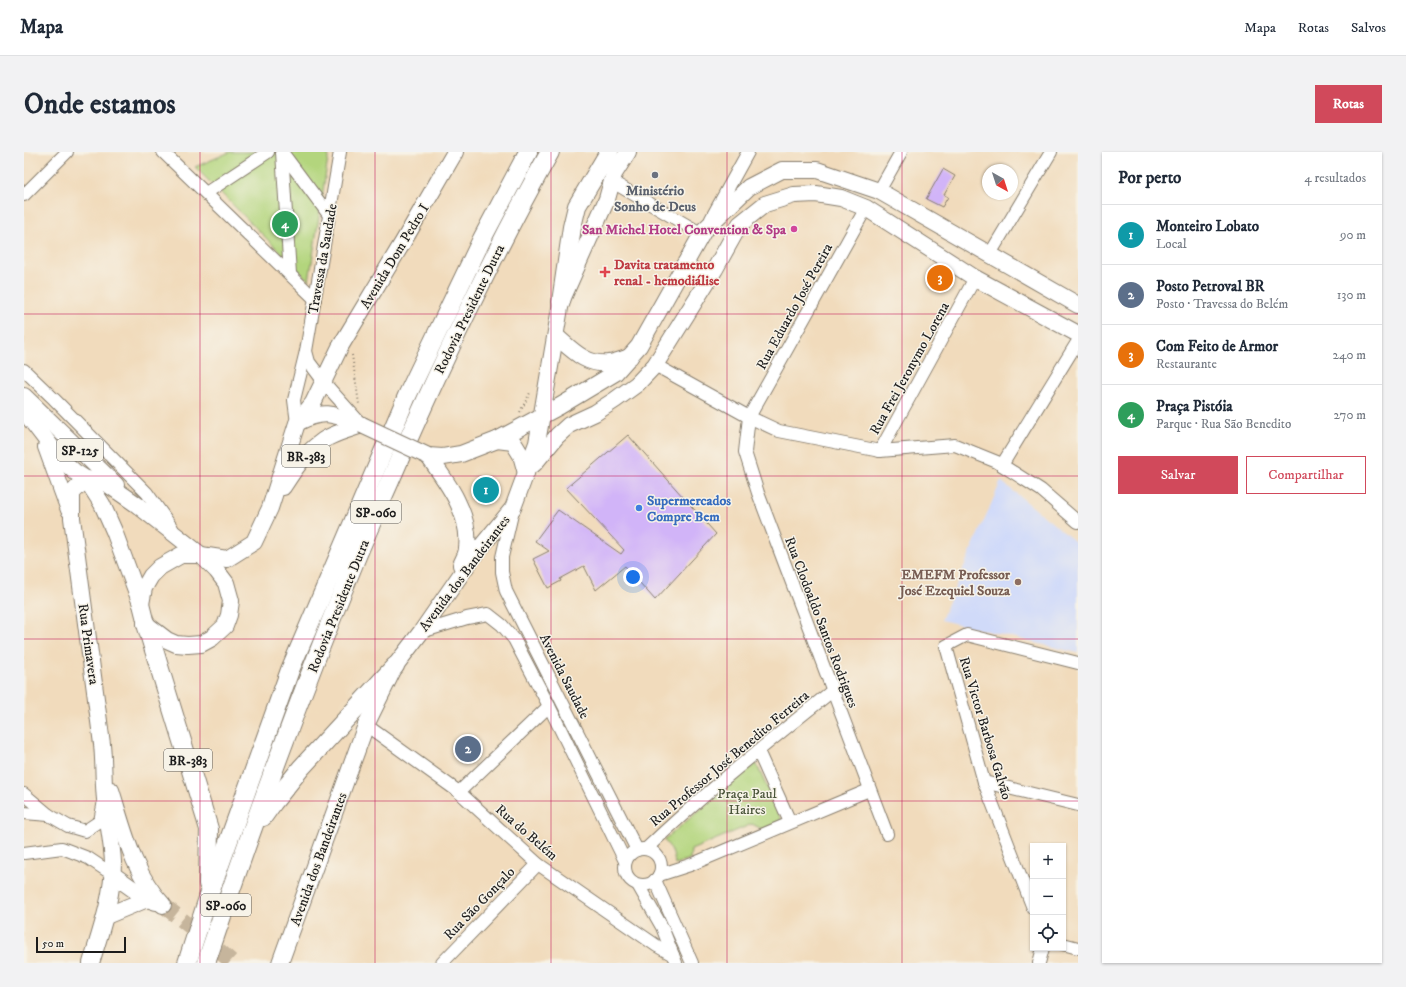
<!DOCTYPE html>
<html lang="pt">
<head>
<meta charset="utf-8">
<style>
  :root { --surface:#fff; --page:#f2f2f3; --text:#1f2937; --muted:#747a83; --line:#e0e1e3; --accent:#d1495b }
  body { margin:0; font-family:"IM FELL DW Pica",serif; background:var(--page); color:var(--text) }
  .controls { position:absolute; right:12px; bottom:12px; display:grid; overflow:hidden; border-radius:0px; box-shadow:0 1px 3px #0004 }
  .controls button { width:36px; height:36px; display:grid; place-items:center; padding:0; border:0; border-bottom:1px solid var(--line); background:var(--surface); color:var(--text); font:20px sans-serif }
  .compass { position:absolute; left:958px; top:12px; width:36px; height:36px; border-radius:50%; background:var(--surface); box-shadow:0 1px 3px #0004; rotate:141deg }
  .scale { position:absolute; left:12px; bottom:10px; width:90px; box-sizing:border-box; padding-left:4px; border:2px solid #1c1c1c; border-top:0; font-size:11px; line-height:14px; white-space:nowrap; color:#1c1c1c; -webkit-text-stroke:3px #f7f3e8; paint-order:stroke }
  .you { position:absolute; left:609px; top:425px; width:14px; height:14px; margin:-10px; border:3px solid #fff; border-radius:50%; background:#1a73e8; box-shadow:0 0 0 6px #1a73e833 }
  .badge { display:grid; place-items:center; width:26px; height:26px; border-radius:50%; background:var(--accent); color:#fff; font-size:13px; font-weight:700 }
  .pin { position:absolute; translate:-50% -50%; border:2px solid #fff; box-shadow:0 1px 4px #0006 }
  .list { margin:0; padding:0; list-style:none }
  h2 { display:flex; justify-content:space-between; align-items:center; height:52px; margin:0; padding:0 16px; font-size:17px }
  h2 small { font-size:13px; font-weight:400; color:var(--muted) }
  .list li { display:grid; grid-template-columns:26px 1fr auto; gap:12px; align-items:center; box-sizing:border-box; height:60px; padding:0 16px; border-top:1px solid var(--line) }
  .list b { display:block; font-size:15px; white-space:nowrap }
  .list p { margin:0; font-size:13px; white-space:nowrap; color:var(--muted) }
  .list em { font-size:13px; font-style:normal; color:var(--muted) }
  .actions { display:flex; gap:8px; padding:12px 16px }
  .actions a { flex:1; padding:9px 0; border:1px solid var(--accent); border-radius:0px; text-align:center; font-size:14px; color:var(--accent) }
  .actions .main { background:var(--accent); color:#fff }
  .icon { flex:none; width:22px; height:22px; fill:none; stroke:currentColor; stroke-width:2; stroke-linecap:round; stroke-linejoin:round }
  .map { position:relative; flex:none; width:1054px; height:811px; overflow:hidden; border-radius:0px }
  header { display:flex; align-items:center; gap:24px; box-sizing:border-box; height:56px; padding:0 20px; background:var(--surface); border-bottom:1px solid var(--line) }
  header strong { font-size:19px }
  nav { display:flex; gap:22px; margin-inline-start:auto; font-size:14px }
  .intro { display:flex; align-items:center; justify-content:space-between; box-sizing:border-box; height:96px; padding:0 24px }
  h1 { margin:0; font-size:28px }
  .button { padding:10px 18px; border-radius:0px; background:var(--accent); color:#fff; font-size:14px; font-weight:700 }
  main { display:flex; gap:24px; padding:0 24px }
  aside { flex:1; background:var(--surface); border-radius:0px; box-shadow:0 1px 3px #0004 }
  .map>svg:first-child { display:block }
</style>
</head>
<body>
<header>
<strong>Mapa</strong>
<nav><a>Mapa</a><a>Rotas</a><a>Salvos</a></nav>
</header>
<div class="intro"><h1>Onde estamos</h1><a class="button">Rotas</a></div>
<main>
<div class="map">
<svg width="1054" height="811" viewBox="0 0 1054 811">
  <rect width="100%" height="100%" fill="#f7f3e8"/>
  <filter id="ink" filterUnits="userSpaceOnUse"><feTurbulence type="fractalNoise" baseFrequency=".025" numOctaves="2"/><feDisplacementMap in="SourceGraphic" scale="8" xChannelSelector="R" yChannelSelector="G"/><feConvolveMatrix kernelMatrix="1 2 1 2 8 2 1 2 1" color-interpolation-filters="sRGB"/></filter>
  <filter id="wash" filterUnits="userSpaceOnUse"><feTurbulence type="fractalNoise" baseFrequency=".012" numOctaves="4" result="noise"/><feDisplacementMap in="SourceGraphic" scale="16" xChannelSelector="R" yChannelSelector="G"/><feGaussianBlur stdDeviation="0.9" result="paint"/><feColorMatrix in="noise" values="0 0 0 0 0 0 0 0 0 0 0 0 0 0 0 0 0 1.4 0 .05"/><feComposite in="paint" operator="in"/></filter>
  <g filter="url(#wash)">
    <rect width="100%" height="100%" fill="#f1dbbc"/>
    <path fill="#d0daf9" d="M977 329 1054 392V501L917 468Z"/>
    <g fill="#b3d57d" stroke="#68784c">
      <path d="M206 0H305L285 129 171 15Z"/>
      <path d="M732 611 758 669 740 678 728 672 667 698 666 707 651 712C650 702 647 696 640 688Z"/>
    </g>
    <g id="blocks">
      <g fill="#d1b4f8">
        <path d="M919 17 931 24 920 43 924 45 918 55 902 47Z"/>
        <path d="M604 283 692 382 631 448 601 414 572 438 560 414 536 427 537 429 524 436 509 407 525 399 511 389 534 358 597 402 600 398 542 336Z"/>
      </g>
    </g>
  </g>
  <g filter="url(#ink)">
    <use href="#blocks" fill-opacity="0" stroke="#867c6c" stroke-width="1"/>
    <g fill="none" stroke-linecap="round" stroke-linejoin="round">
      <path stroke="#c6b59c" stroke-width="16" stroke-dasharray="16 8" stroke-linecap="butt" d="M139 753 181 786 209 811"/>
      <defs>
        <g id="minor">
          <path d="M139 0 291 147"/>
          <path d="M258 0 266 122"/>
          <path d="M258 0 305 63"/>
          <path d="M592 32 678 82"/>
          <path d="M855 39 877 0"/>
          <path d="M182 41 244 0"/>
          <path d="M0 43 43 0"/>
          <path d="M842 56 725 265 721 300 734 341 863 682"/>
          <path d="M687 67 724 0"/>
          <path d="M966 102 1027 0"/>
          <path d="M282 199 285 210 303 234 337 272"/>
          <path d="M631 213 725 265 755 279 856 299 931 293 973 310 1017 338 1054 370"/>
          <path d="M0 218 30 247 123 341 148 376"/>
          <path d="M273 271 270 248 282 199 316 0"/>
          <path d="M856 299 951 126"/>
          <path d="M978 313 1054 189"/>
          <path d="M489 358 478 405V420L482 439 613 698"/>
          <path d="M397 480 443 466 464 462 478 473 490 487 525 554 601 709"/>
          <path d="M342 573 435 640 514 712 633 794 649 803"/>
          <path d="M734 599 766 670"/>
          <path d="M960 630 1054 653"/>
          <path d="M435 640 525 554"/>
          <path d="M0 642 25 663 44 674 61 679 76 669 79 654"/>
          <path d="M0 661 25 663"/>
          <circle cx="619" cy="715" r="18"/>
          <path d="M622 697C680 641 745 590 808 539"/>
          <path d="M0 701 38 696 64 706 88 722"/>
          <path d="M635 723 666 713 845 638"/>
          <path d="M631 728 668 811"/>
          <path d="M614 733 638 775 652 811"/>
          <path d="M1009 756 960 630 922 494 943 483 1054 511"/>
          <path d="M1039 792 1054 796"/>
          <path d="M418 811 514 712"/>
          <path d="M1015 811 1019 796"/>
        </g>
        <g id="major">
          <path d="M660 113 684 127"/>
          <path d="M532 184C547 197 562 214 585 211 592 210 599 207 606 205"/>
          <path d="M0 244 92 333"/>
          <path d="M0 259 36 306 51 320 62 327 78 352 90 379 117 452 122 472 143 488 152 492 164 493 177 492 188 486 201 474 205 463 207 449 202 431 193 419 177 403 112 352 79 329 62 327"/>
          <path d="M275 270C301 256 312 263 338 273"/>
          <path d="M473 288 489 290 497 303 502 321"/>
          <path d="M22 295 45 358"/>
          <path d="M404 304 419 305 437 302 473 288 536 254 591 221 615 194 680 78 725 35 758 18H793L855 39 1054 153"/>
          <path d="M404 304C423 330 447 362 443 396 443 402 439 408 437 413"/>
          <path d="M510 312 533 284 545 273 571 261 591 248 613 232 631 213 691 117 716 72 741 52 770 43 792 42 817 46 842 56 951 126 1054 182"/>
          <path d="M62 327 48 341V366L78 592C80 611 79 629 81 647 83 668 88 689 89 710 89 745 77 778 67 811"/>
          <path d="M259 335C270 318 280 302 297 290 307 282 326 277 338 273"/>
          <path d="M117 452 120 436 127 424 136 415 157 403H177L203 407 230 390 246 356 273 271 289 251 316 195 379 90 431 0"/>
          <path d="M87 638C100 679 109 721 139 753"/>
          <path d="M88 722 123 747 132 750"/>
          <path d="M82 764 123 747"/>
          <path d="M256 811 342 573 371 514 397 480 451 402 489 356 513 291 537 150 583 47 590 22 604 0"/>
        </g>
        <g id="highway">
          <path d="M537 150 548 75 553 54 585 0"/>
          <path d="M122 472 185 677 184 732"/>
          <path d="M239 665 249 651 277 616 371 514"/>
          <path d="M163 811 184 746 266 518 383 244 458 87 504 0"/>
          <path d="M182 811C228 674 278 538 333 404 347 371 362 339 376 306 422 202 470 99 526 0"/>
        </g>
      </defs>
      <use href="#minor" stroke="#867c6c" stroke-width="14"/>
      <use href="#major" stroke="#867c6c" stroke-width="18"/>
      <use href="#highway" stroke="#867c6c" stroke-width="20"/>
      <g stroke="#867c6c" stroke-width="2" stroke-dasharray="1 3" stroke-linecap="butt">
        <path d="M328 203 335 252"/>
        <path d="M496 260 507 239"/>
      </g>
      <use href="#minor" stroke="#fff" stroke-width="12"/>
      <use href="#major" stroke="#fff" stroke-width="16"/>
      <use href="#highway" stroke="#fff" stroke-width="18"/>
      <defs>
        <path id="major-bridge" d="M338 273 404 304"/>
      </defs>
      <use href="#major-bridge" stroke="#867c6c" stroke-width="18" stroke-linecap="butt"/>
      <use href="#major-bridge" stroke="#fff" stroke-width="16"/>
    </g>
  </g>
  <path fill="none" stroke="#c2185b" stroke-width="1" stroke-opacity="0.55" d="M176 0V811M351 0V811M527 0V811M703 0V811M878 0V811M0 162H1054M0 324H1054M0 487H1054M0 649H1054"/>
  <circle fill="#6b7280" stroke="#f7f3e8" stroke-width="1.5" cx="631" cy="23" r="4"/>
  <circle fill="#d1479c" stroke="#f7f3e8" stroke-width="1.5" cx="770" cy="77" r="4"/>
  <path fill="#e0444e" stroke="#f7f3e8" stroke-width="1.5" d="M579 114h4v4h4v4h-4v4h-4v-4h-4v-4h4z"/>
  <circle fill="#3f7fe0" stroke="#f7f3e8" stroke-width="1.5" cx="615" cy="356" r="4"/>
  <circle fill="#8d6e63" stroke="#f7f3e8" stroke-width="1.5" cx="994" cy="430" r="4"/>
  <g text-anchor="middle" stroke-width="3" stroke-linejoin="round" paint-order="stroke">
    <g fill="#f7f3e8" stroke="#5e5c59" stroke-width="1">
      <rect x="33" y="287" width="46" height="22" rx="3"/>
      <rect x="258" y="293" width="48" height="22" rx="3"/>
      <rect x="327" y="349" width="50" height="22" rx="3"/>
      <rect x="140" y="597" width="48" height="22" rx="3"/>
      <rect x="177" y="742" width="50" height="22" rx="3"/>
    </g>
    <g font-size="13" font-weight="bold" fill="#1c1c1c">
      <text x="56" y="303">SP-125</text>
      <text x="282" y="309">BR-383</text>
      <text x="352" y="365">SP-060</text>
      <text x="164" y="613">BR-383</text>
      <text x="202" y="758">SP-060</text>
    </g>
    <g font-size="14" font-weight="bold" fill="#5b616d" stroke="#f7f3e8">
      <text x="631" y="43">Ministério<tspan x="631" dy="16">Sonho de Deus</tspan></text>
    </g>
    <g font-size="14" font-weight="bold" fill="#b23c85" stroke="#f7f3e8" text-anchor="end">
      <text x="762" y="82">San Michel Hotel Convention &amp; Spa</text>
    </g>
    <g font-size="14" fill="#1c1c1c" stroke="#f7f3e8">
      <text transform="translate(370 104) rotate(-59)" y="5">Avenida Dom Pedro I</text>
      <text transform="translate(298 107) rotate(-80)" y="5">Travessa da Saudade</text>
      <text transform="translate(770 154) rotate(-61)" y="5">Rua Eduardo José Pereira</text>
      <text transform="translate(445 157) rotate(-64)" y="5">Rodovia Presidente Dutra</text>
      <text transform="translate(885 216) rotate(-61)" y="5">Rua Frei Jeronymo Lorena</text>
      <text transform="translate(440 421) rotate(-53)" y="5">Avenida dos Bandeirantes</text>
      <text transform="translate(314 454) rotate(-68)" y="5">Rodovia Presidente Dutra</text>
      <text transform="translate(798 470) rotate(69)" y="5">Rua Clodoaldo Santos Rodrigues</text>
      <text transform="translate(65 492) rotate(82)" y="5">Rua Primavera</text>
      <text transform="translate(541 524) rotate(63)" y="5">Avenida Saudade</text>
      <text transform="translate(962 576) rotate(73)" y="5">Rua Victor Barbosa Galvão</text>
      <text transform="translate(705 606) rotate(-40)" y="5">Rua Professor José Benedito Ferreira</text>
      <text transform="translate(503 680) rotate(41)" y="5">Rua do Belém</text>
      <text transform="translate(294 707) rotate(-70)" y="5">Avenida dos Bandeirantes</text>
      <text transform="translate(455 751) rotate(-46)" y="5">Rua São Gonçalo</text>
    </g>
    <g font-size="14" font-weight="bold" fill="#be3a42" stroke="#f7f3e8" text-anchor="start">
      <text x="590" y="117">Davita tratamento<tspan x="590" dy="16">renal - hemodiálise</tspan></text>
    </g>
    <g font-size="14" font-weight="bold" fill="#366cbe" stroke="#f7f3e8" text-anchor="start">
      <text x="623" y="353">Supermercados<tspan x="623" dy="16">Compre Bem</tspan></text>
    </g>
    <g font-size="14" font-weight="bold" fill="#785e54" stroke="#f7f3e8" text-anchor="end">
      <text x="986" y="427">EMEFM Professor<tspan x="986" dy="16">José Ezequiel Souza</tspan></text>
    </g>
    <g font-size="14" fill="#495439" stroke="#f7f3e8">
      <text x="723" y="646">Praça Paul<tspan x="723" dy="16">Haires</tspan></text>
    </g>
  </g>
</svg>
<div class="controls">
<button>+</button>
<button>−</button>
<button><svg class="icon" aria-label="locate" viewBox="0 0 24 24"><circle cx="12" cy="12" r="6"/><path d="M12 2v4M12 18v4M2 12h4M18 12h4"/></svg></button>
</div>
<svg class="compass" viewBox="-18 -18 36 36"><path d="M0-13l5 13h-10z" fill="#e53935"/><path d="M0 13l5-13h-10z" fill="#747a83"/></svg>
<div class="scale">50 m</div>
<div class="you"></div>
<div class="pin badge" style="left:462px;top:338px;background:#0f9aa8">1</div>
<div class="pin badge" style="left:444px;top:597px;background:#5c6f8a">2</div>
<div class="pin badge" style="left:916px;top:126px;background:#e8710a">3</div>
<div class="pin badge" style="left:261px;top:72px;background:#2e9e5b">4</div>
</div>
<aside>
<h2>Por perto<small>4 resultados</small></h2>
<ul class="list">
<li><span class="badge" style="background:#0f9aa8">1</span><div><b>Monteiro Lobato</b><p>Local</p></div><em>90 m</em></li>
<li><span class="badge" style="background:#5c6f8a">2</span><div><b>Posto Petroval BR</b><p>Posto · Travessa do Belém</p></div><em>130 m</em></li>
<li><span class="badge" style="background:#e8710a">3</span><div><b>Com Feito de Armor</b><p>Restaurante</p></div><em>240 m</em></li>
<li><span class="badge" style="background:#2e9e5b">4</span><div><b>Praça Pistóia</b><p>Parque · Rua São Benedito</p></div><em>270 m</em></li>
</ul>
<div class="actions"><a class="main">Salvar</a><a>Compartilhar</a></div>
</aside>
</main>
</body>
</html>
